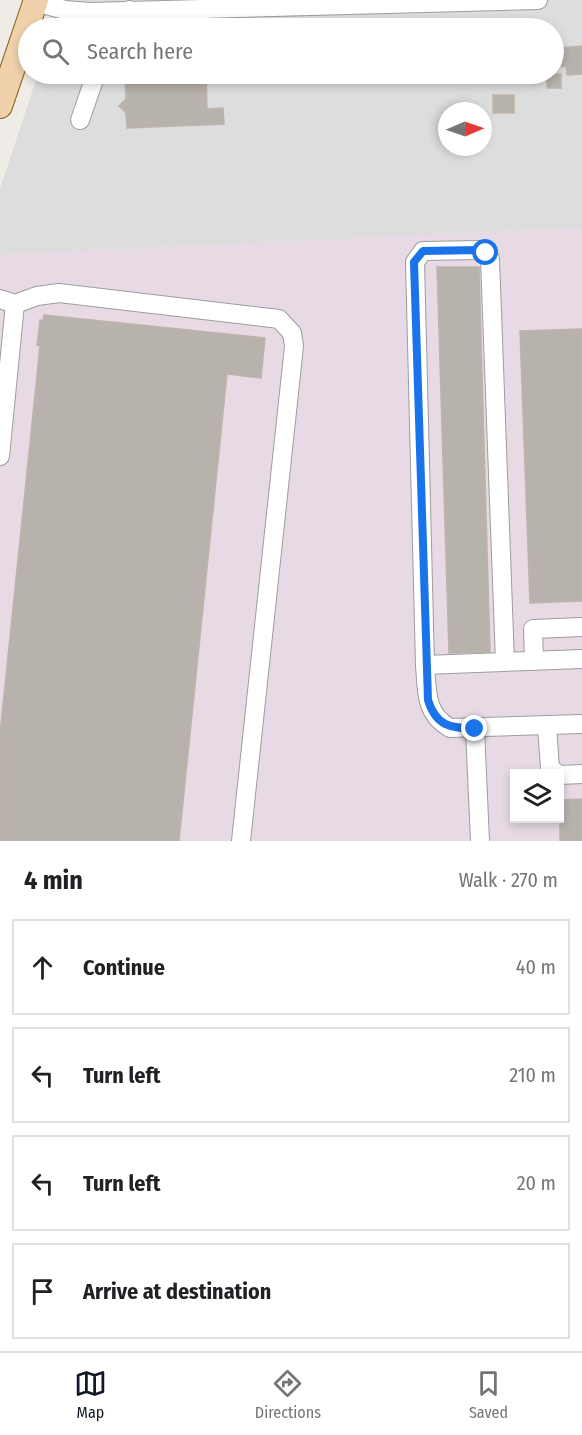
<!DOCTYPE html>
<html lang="en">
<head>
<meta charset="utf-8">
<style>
  :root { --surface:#fff; --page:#f6f6f6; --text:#202124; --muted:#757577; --line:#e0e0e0; --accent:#111827 }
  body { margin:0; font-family:"Fira Sans Condensed",sans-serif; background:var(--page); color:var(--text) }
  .controls { position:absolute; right:18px; bottom:18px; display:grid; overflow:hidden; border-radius:0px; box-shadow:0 3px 9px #0003 }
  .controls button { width:54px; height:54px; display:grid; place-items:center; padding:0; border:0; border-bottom:2px solid var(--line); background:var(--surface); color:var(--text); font:30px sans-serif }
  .compass { position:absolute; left:438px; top:102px; width:54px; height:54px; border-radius:50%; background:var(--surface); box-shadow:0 3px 9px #0003; rotate:88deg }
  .stop { position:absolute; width:18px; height:18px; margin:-14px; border:4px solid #1a73e8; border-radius:50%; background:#fff }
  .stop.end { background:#1a73e8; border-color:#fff; box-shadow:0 2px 6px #0008 }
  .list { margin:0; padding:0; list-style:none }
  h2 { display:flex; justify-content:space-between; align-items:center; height:78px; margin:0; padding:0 24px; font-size:26px }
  h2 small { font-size:20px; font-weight:400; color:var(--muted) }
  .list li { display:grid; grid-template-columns:39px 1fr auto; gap:18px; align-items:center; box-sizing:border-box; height:96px; margin:0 12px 12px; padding:0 12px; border:2px solid var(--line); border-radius:0px }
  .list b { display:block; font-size:22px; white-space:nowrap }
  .list em { font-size:20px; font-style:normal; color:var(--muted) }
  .icon { flex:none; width:33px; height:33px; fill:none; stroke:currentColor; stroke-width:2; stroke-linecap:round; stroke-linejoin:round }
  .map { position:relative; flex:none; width:582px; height:841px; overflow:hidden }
  .search { position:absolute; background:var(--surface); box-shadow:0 3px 9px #0003; left:18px; right:18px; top:18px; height:66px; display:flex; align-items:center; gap:15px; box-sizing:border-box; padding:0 21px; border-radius:33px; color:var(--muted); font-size:22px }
  .sheet { height:510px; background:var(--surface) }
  nav { display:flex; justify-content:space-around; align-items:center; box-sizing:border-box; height:84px; border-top:2px solid var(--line); background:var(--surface); font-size:16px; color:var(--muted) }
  nav a { display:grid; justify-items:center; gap:3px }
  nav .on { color:var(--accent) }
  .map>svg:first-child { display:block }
</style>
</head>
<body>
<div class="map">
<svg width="582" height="841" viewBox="0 0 582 841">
  <rect width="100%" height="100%" fill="#efece7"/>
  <path fill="#ddd" fill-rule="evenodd" d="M61 0H582V228L0 255V189L38 74H554V28H52ZM447 111H483V147H447Z"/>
  <path fill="#e7dae5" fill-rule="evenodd" d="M582 228V841H0V255ZM514 774H560V818H514Z"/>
  <g fill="#b8b2ad" stroke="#bfb4ab" stroke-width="1.5">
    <path d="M582 46V74L567 75 566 66 562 67 561 48Z"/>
    <path d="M125 74H206L207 109 223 108 224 124 127 128 126 113 119 106 126 99Z"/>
    <path d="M350 74H386L387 80H350Z"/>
    <path d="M421 74H443L444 78 422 79Z"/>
    <rect x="547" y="74" width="14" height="14"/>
    <rect x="493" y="95" width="21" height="18"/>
    <path d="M437 267H479L490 652 449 653Z"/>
    <path d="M44 315 265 338 261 378 227 374 179 841H0V734L40 346 37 345 40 320 43 321Z"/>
    <path d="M582 329V601L530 603 520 331Z"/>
    <path d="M582 799V841H560V800Z"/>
  </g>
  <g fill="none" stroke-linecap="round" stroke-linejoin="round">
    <defs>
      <g id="minor">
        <path d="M35 2 65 10 90 12 538 0"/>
        <path d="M129 10 130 28"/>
        <path d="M199 10 200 28"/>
        <path d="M80 120 96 74"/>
        <path d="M0 299 15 304 37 296 59 293 279 319 292 333 294 346 241 841"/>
        <path d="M0 456 15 304"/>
        <path d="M534 661 533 629 582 627"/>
        <path d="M505 662 490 259 480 250 423 251 415 262 425 665 582 659"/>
        <path d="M425 665C427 691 425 714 450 728L582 724"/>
        <path d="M547 726 550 768 558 774"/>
        <path d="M475 729 480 841"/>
        <path d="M560 775 582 774"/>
      </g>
      <path id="major" d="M0 106 36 0"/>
    </defs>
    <use href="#minor" stroke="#9d9d9d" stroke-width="20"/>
    <use href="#major" stroke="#886013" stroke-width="26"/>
    <use href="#minor" stroke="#fff" stroke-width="18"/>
    <use href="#major" stroke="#f0d1ab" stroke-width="24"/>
  </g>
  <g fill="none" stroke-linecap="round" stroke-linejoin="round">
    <path stroke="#1a73e8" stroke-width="8" d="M475 729C450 728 436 726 428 700L414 262 423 251 480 250 486 253"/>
  </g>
</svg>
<div class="controls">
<button><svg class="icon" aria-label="layers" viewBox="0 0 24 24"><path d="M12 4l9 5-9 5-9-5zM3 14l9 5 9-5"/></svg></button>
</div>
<svg class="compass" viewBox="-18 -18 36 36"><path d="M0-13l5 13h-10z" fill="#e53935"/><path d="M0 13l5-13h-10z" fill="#757577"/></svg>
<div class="stop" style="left:486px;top:253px"></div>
<div class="stop end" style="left:475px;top:729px"></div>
<div class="search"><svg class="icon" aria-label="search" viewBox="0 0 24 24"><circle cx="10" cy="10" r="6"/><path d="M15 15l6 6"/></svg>Search here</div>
</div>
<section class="sheet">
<h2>4 min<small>Walk · 270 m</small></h2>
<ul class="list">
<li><svg class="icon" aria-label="ahead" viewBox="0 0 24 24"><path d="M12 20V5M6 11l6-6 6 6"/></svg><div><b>Continue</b></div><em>40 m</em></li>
<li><svg class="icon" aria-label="left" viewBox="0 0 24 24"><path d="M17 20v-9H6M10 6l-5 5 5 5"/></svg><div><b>Turn left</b></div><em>210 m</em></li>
<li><svg class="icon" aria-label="left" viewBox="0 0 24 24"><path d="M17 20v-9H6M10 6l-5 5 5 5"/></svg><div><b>Turn left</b></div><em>20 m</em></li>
<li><svg class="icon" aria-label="arrive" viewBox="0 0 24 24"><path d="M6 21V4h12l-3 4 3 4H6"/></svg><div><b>Arrive at destination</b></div></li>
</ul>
</section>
<nav>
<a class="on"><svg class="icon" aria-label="map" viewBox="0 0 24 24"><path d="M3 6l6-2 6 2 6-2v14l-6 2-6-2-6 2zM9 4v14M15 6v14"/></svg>Map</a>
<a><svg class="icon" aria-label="directions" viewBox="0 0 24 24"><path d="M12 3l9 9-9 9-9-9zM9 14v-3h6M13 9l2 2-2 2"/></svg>Directions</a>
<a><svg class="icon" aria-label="saved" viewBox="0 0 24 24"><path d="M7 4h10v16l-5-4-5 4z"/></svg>Saved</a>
</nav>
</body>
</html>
